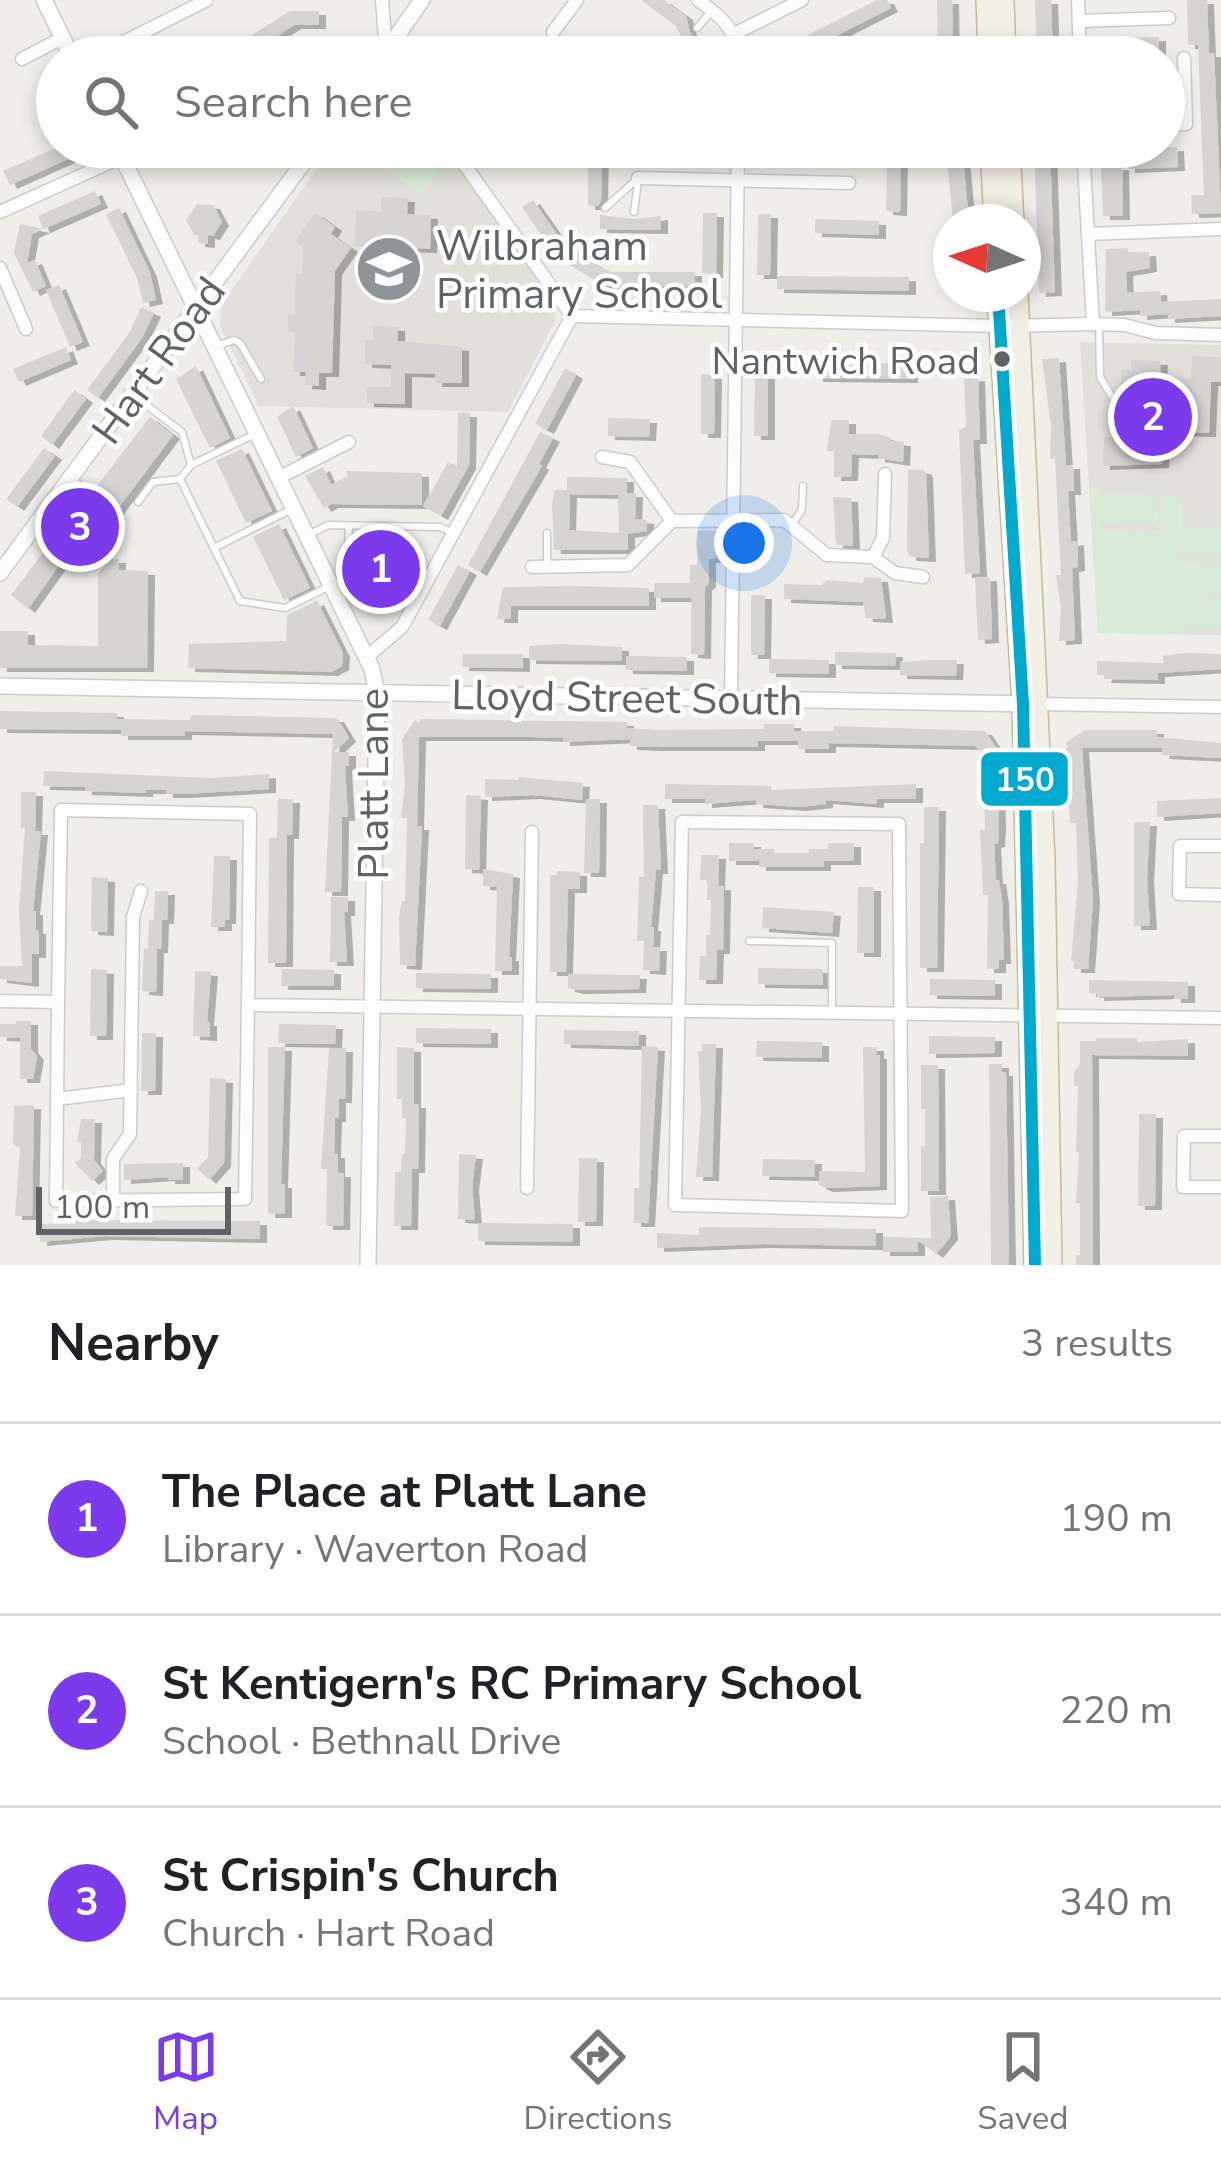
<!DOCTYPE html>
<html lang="en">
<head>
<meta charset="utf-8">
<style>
  :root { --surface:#fff; --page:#f2f2f2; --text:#202124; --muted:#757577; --line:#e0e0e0; --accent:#7c3aed }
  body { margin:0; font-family:"Nunito Sans",sans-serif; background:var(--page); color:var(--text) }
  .compass { position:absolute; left:933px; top:204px; width:108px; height:108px; border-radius:50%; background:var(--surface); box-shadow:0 6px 18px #0003; rotate:273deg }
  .scale { position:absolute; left:36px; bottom:30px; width:195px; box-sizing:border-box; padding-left:12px; border:6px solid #5f6368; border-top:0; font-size:33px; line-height:42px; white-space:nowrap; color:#5f6368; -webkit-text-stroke:9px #fff; paint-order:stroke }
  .you { position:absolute; left:744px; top:543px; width:42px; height:42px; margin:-30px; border:9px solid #fff; border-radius:50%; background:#1a73e8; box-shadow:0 0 0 18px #1a73e833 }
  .badge { display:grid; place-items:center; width:78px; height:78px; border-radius:50%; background:var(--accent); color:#fff; font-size:39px; font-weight:700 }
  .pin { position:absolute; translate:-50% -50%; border:6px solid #fff; box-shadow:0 3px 12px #0006 }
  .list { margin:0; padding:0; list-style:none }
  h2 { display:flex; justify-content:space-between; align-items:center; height:156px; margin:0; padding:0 48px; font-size:51px }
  h2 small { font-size:39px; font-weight:400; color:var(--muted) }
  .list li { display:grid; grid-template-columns:78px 1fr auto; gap:36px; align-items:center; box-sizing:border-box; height:192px; padding:0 48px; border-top:3px solid var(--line) }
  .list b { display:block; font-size:45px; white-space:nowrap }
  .list p { margin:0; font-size:39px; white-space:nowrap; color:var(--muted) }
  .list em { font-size:39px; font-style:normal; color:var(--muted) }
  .icon { flex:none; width:66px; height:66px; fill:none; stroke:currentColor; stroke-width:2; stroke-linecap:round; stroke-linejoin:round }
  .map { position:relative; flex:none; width:1221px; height:1265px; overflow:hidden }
  .search { position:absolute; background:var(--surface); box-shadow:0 6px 18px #0003; left:36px; right:36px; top:36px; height:132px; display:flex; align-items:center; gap:30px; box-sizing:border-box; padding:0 42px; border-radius:66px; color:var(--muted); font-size:45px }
  .sheet { height:732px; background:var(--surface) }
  nav { display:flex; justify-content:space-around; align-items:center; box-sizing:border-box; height:168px; border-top:3px solid var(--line); background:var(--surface); font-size:33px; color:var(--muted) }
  nav a { display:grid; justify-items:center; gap:6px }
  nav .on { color:var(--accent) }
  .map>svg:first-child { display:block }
</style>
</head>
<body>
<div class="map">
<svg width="1221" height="1265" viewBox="0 0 1221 1265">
  <defs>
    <filter id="shadow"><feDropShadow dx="7" dy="4" stdDeviation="0" flood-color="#0004"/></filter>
  </defs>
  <rect width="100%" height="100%" fill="#efeeea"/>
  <g fill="#e2e0da">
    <path d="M332 147H443L553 301 555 321 508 412 259 406 220 326 221 305Z"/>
    <path d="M1080 342 1221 345V635L1098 633Z"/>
  </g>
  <g fill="#d8ebd6">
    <path d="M381 147H424L445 162 422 195 372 160Z"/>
    <path d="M1089 489H1100L1101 494 1158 495V524L1101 522V529L1159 530 1160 495 1182 496 1183 527H1221V558H1184L1183 534 1182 561 1221 562V593L1182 595H1221V628H1182V634L1098 633Z"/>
  </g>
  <g fill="#d6d5d3" fill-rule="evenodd" filter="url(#shadow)">
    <path d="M641 0H664L686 16 690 32 707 57H692L676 26Z"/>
    <path d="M877 0H887L891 8 812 48 806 36Z"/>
    <path d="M937 0H952L953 57H938Z"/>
    <path d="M1035 0H1051L1053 57H1037Z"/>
    <path d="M1187 0H1207L1209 53H1214L1221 213 1192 214 1191 195H1204L1198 45H1188Z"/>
    <path d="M290 11H319V25H294L253 52 229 57H139L173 41 213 43V46L247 38Z"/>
    <path d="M1159 37V53L1093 56V39Z"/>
    <path d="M58 147H73L77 155 10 185 3 171Z"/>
    <path d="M946 147H962L969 222H953Z"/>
    <path d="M1034 147H1050L1055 292 1039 293Z"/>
    <path d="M1177 147 1178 167 1128 169V149Z"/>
    <path d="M588 150H602L601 201 598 206H588Z"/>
    <path d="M887 156H901L900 212 886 211Z"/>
    <path d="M1122 166 1123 216H1103L1101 167Z"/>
    <path d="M95 191 101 204 32 234 27 263 35 260 46 286 33 292 14 253 20 224 43 229 38 216Z"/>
    <path d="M381 197 408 198 407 214 431 215 430 249 355 246 356 210 381 212Z"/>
    <path d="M533 200 572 256 575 251 609 272H695V286L603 285 556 257 522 207Z"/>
    <path d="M197 204 213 205 222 222 213 236 208 235V244L198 243V235H194L186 220Z"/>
    <path d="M119 208 150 273 156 300 143 303 137 278 106 214Z"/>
    <path d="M316 213 335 227 331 234 351 248 335 271 332 373H319V386L305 385 306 372H293L295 332H288V314H295L296 274H302L303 247 295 241Z"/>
    <path d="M703 213H717L716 274 702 273Z"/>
    <path d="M758 214H771L770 275H757Z"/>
    <path d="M600 215 634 219 661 216V230L600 229Z"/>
    <path d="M815 219 879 221V235L815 233Z"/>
    <path d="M1128 248V253L1149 252 1150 268 1126 272 1127 293 1160 291 1161 302 1221 299V316L1168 319V314L1140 316V310L1105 312 1106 249Z"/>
    <path d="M777 276 909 277V291L777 289Z"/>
    <path d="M59 285 83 342 70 347 46 290Z"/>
    <path d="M141 307 154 313 142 338 98 398 87 390 130 332Z"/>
    <path d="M373 326 398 327V341L462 347V383H435V374L405 373V404L367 403V387H391V365L365 364V340H373Z"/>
    <path d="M66 347 71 360 19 382 13 369Z"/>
    <path d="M1192 356 1221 357V382H1211L1209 433 1163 432 1162 464 1103 466 1104 437 1129 438 1131 384H1121L1122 369 1131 370V360L1161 361 1160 377 1191 378Z"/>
    <path d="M1059 358 1066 465H1073L1074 491H1068L1071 542 1077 541 1078 567 1072 568 1075 640 1059 641 1061 608 1056 575H1061L1055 458 1050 459 1051 426 1042 359Z"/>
    <path d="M855 361 911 365V379L816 378V365H855Z"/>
    <path d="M196 366 230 438 210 448 176 379Z"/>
    <path d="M565 368 576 375 547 430 535 424Z"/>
    <path d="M701 374 715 375 714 434H701Z"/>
    <path d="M755 375H768V436H754Z"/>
    <path d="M978 377 980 440H973L980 573 965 574 959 431 966 426 964 378Z"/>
    <path d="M74 390 86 399 52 445 41 436Z"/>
    <path d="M293 406 313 448 296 457 277 417Z"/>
    <path d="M458 413H470L469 465 441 516 423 506 448 462 457 466Z"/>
    <path d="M150 417 173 435 114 514 96 487Z"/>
    <path d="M608 418 650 419 649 437 608 436Z"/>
    <path d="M831 420H849V434H879L891 438V441L904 442 903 462 878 458V455L852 454 851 477H834V451H827Z"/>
    <path d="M540 432 553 438 539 464 542 466 480 572 468 565Z"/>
    <path d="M44 448 55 456 17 507 6 499Z"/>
    <path d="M242 449 272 511 246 523 216 461Z"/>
    <path d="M323 467 331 485 348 476 346 471 422 473V505L332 504 324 508 305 476Z"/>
    <path d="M908 469 924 470 926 474 929 558 910 557 907 550Z"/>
    <path d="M567 477 627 478V493H636L635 519 647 520V531L628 534V550H554L552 504 555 490H567ZM570 494 618 495 619 533 569 530Z"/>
    <path d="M833 497 851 498 853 546 836 545Z"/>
    <path d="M88 506 99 517 78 545 75 543 28 609 11 595 46 549 52 554Z"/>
    <path d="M279 524 310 588 284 600 253 537Z"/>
    <path d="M698 531H718L715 559H709V583L705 587 704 655 691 654V598H654V583H690V565H697Z"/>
    <path d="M356 540H362L361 544 403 545V541H413V556H403L402 584 391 585V593L371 592V585L361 583V554H355Z"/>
    <path d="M108 559H119V570L148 571 147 668H0V631H28V645L98 646V574Z"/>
    <path d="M458 565 470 571 440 626 428 620Z"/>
    <path d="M864 577 881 578 886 619 866 618 863 602 784 599V584L821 585 828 580 863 583Z"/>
    <path d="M990 577 992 639 978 640 975 578Z"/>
    <path d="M574 586 649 588V606H511V619H497L503 587Z"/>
    <path d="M751 595H765L764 655H751Z"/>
    <path d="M317 601 343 653 342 666 331 672 188 668 189 644 286 641 287 615Z"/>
    <path d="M560 644 622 647V661L529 660V646Z"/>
    <path d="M835 652 896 653 895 666 835 665Z"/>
    <path d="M1184 653 1221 654V669L1158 673V680L1104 679 1105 675H1097V661L1163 663V656Z"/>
    <path d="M463 654H523V668L462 667Z"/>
    <path d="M626 656 687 657V671L626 670Z"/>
    <path d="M769 659 829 660V674L769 673Z"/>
    <path d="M932 660H957L956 676 900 675V662Z"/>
    <path d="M0 711 117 713V719L190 720 191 715 337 718 349 738 334 752H349V766H345L348 817H342L341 892H325L333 734 185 731V736H121V730L0 729Z"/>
    <path d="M421 719 627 722V728L656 730 764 729V724H794V731H834V726L985 731 997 749 999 826 998 843 994 844 996 880H999L1002 900 1004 960H999V969H987L988 895H983L980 830H985L984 787 981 752 975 746 829 743V749H798V741H758V747H656L630 746V739L563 742V738L533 737H419L417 826H422L415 966 400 965 399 916 402 901H405L407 818H401L405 785 402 739 415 720 418 723Z"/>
    <path d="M1085 730H1157V737L1221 743V758L1162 755 1163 748H1082L1093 900 1088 969H1074V961H1071L1078 881 1076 823H1070L1065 750 1068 746 1065 743Z"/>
    <path d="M44 771 211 778 269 774V789L182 794H166V790H146V793L85 791V787L43 786Z"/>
    <path d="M518 777 583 783 582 800 533 795 485 797V779L518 780Z"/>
    <path d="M665 784 771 786V790L916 784V799H877V804L826 800V804L800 807 756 804V800L705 804V799H665Z"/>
    <path d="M21 792H36L35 831H41L33 911H36V930H39V954H32V983L0 979V966H22L19 911 25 828H21Z"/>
    <path d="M466 795 481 796 479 870 465 869Z"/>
    <path d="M1221 798V813L1157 817V801Z"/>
    <path d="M278 799H293L292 835H287L286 963H268L269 838H277Z"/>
    <path d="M586 799H600L599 873H584Z"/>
    <path d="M643 805H658L661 870H656L651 927H654L653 947H660L659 971 643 970 644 941H637L639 877H644Z"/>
    <path d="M924 807H939L937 968H920V843H924Z"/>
    <path d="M1134 822H1150L1147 878 1150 926H1134Z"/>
    <path d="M729 843H754V849H774V853H809V849H828V843H854V861H824V867H759V861H729Z"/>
    <path d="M701 855H719L718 886H724L723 950H717L716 980H699L700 956H706V935H710L711 900H707L708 880H700Z"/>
    <path d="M214 856H230L229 920H225V927H211Z"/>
    <path d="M483 869 513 874 509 957H512V971H495L497 887 483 886Z"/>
    <path d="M557 871 580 872V889H568L566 972H550V875H557Z"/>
    <path d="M92 877 108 878 107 932 91 931Z"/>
    <path d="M858 887H874V953H857Z"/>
    <path d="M155 891H168L167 920H162L161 949H149H157L156 992 142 991 144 948 148 949 149 920H154Z"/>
    <path d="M331 897H348V912H344L347 962H330Z"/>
    <path d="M763 907 834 912 832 933 762 928Z"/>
    <path d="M758 968 823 969V985L758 984Z"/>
    <path d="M91 969 107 970 106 1036H90Z"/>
    <path d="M282 969 334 970V986H281Z"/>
    <path d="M195 971 211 972 207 1022H210V1037L193 1036Z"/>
    <path d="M416 973 491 974V989L416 988Z"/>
    <path d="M568 974 640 975 639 989 577 990 568 988Z"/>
    <path d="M930 979 995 980V996L930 995Z"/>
    <path d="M1089 980 1188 982V999H1174V995L1097 997V994L1089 993Z"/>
    <path d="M16 1021H31V1049L37 1056 33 1079H20V1038L0 1037V1024H16Z"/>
    <path d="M279 1024 336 1025 335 1044 278 1043Z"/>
    <path d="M416 1028 491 1029V1044L416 1043Z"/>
    <path d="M564 1030 639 1031V1046L564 1044Z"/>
    <path d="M142 1033H156L155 1091H141Z"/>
    <path d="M929 1036 995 1037V1053L929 1054Z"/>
    <path d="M1096 1038H1137V1042L1188 1039V1056L1092 1055 1093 1265H1076V1255H1080V1203H1076L1079 1152H1076L1078 1086H1074V1072L1080 1064V1041H1096Z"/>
    <path d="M757 1041 822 1042V1058L756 1057Z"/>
    <path d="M702 1044H716L712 1177H696L701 1110 698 1051H702Z"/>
    <path d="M642 1046 658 1047 648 1223H634V1188H639Z"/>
    <path d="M268 1047H285L281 1184H285V1214H268Z"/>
    <path d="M397 1047 414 1048V1104H419L418 1169H412L411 1226H394L395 1172H401L402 1154H405L406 1118H402V1099H397Z"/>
    <path d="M863 1047H877V1055H880V1186L826 1188 819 1185V1171L865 1172Z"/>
    <path d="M329 1048H346L345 1099H339V1118H335L334 1154H338V1173H344L343 1226H326L327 1169H321Z"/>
    <path d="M989 1064H1002V1072H1006L1009 1265H991Z"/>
    <path d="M921 1065H938L939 1191H921V1146H925V1109H921Z"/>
    <path d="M210 1078 226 1079 224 1163 209 1180 197 1169 208 1157Z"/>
    <path d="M34 1105 32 1216H15L20 1148 13 1144 14 1106Z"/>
    <path d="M1139 1114H1156L1155 1206H1138Z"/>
    <path d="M81 1119H95L94 1160 103 1171 92 1181 75 1163 81 1158V1142H77Z"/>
    <path d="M459 1154 476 1155 472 1187 475 1220 458 1219Z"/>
    <path d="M579 1158H597L596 1222H578Z"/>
    <path d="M763 1159 815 1160 814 1177 762 1176Z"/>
    <path d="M183 1163V1180H168V1177L124 1180V1164Z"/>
    <path d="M948 1196 951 1236 936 1254 918 1240V1252H883V1237L931 1238 930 1197Z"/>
    <path d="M75 1220 260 1221V1239L105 1236 40 1242V1224H75Z"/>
    <path d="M478 1223 573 1224V1242L478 1241Z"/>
    <path d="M699 1227 876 1229V1246L763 1244 657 1248V1233L699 1235Z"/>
  </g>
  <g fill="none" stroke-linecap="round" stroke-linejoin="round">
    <defs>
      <g id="service">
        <path d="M697 28 710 13"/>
        <path d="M605 208 636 180"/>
        <path d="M634 212 638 181"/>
        <path d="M1099 324 1100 377 1114 400"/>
        <path d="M219 345 234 340 240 343 261 379"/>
        <path d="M141 401 182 432 191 465"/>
        <path d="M180 479 240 601 285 608 330 586"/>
        <path d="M79 484 98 498 115 532 107 541"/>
        <path d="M138 502 153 482 180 479 191 465 255 434"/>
        <path d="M793 524 802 509 803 486"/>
        <path d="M308 535 328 525 440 527 451 532"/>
        <path d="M214 548 292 509"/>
        <path d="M547 563V533"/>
        <path d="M347 564 349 526"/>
        <path d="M749 941 832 943V1009"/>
      </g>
      <g id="minor">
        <path d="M382 0 386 51"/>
        <path d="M698 0C720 16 736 28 739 57"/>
        <path d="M1078 0 1080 57"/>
        <path d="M1079 21 1169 18"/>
        <path d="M553 32 577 0"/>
        <path d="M734 34 802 0"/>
        <path d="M94 57 207 0"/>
        <path d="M22 59 62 38"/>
        <path d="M1164 125 1186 124 1184 58"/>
        <path d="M452 147 572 316"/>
        <path d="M1083 147 1093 324"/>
        <path d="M638 178 849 183"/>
        <path d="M0 212 122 157"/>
        <path d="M1088 234 1221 229"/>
        <path d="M0 268 26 329"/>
        <path d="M572 316 999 326 1093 324 1124 325 1156 333 1221 335"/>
        <path d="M602 457 630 462 672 521 784 520 827 555 873 557"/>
        <path d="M885 474 883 538 873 557 895 573 923 577"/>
        <path d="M280 477 349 442"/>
        <path d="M532 567 628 565 672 521"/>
        <path d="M368 656 402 627 572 316"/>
        <path d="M731 699 738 147"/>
        <path d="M1039 704 1221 707"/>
        <path d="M682 822 899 824 902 1211 675 1205Z"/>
        <path d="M1221 846H1180L1179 894 1221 895"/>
        <path d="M0 1001 58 1002 61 810 250 814 248 1005 1221 1018"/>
        <path d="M58 1002 56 1201 245 1199 248 1005"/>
        <path d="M57 1099 131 1090"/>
        <path d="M1221 1136H1184L1183 1187H1221"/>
        <path d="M527 1188 532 832"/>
        <path d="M113 1201V1159L130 1134 133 917 141 891"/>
      </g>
      <g id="tertiary">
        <path d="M44 0 72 57"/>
        <path d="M382 57 422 0"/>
        <path d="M117 147 372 669 377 694 368 1265"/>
        <path d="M0 573 315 147"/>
        <path d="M0 686 1030 704"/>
      </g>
      <g id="trunk">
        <path d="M987 0 989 57"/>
        <path d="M1003 0 1005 57"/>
        <path d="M991 147 995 222"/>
        <path d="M1009 147 1013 222"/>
        <path d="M998 294 1023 704 1035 1265"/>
        <path d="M1017 294 1044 859 1051 1265"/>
      </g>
    </defs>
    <use href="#service" stroke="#cbcccc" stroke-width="9"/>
    <use href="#minor" stroke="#cbcccc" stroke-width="15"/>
    <use href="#tertiary" stroke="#cbcccc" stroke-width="18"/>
    <use href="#trunk" stroke="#c8b996" stroke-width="24"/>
    <use href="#service" stroke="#fdfcfc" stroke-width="6"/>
    <use href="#minor" stroke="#fdfcfc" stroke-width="12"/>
    <use href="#tertiary" stroke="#fdfcfc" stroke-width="15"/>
    <use href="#trunk" stroke="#f2f0e6" stroke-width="21"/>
    <defs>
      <path id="bus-1" d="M998 294 1023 704 1035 1265"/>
    </defs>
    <use href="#bus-1" stroke="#fff" stroke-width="21"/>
    <use href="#bus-1" stroke="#00a9ce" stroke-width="12"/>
  </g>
  <defs>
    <symbol id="school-disc" viewBox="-11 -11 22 22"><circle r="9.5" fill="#919496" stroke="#fff"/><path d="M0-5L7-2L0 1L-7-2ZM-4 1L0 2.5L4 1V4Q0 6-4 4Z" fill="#fff"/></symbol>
  </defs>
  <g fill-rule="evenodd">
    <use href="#school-disc" x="351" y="231" width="76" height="76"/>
  </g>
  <circle fill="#5f6368" stroke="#fff" stroke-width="4.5" cx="1002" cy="359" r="10"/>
  <g text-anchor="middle" stroke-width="9" stroke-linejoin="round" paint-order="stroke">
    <g font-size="39" fill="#5f6368" stroke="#fff" text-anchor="end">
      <text x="980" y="374">Nantwich Road</text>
    </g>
    <g font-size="42" fill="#5f6368" stroke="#fff" text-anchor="start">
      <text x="436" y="260">Wilbraham<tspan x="436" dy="48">Primary School</tspan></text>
    </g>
    <g font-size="42" fill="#5f6368" stroke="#fff">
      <text transform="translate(158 360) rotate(-54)" y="15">Hart Road</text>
      <text transform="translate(627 697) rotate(1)" y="15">Lloyd Street South</text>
      <text transform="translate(373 784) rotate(-90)" y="15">Platt Lane</text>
    </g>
  </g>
  <rect stroke="#fff" stroke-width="4.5" x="979" y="750" width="91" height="58" rx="12" fill="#00a9ce"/>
  <g font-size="33" text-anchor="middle" font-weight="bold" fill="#fff">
    <text x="1025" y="791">150</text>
  </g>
</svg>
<svg class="compass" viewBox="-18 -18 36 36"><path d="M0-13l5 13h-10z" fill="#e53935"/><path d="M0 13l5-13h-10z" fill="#757577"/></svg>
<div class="scale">100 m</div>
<div class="you"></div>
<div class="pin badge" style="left:381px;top:569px">1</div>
<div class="pin badge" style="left:1153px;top:417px">2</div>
<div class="pin badge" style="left:80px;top:527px">3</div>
<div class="search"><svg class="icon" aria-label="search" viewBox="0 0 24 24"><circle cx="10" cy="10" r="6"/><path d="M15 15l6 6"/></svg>Search here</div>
</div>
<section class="sheet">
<h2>Nearby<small>3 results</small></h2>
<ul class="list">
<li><span class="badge">1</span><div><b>The Place at Platt Lane</b><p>Library · Waverton Road</p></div><em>190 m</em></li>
<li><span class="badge">2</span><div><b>St Kentigern's RC Primary School</b><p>School · Bethnall Drive</p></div><em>220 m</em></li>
<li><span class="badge">3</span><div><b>St Crispin's Church</b><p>Church · Hart Road</p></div><em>340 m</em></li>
</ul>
</section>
<nav>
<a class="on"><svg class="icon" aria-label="map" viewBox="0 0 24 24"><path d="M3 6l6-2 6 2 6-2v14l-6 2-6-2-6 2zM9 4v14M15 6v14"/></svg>Map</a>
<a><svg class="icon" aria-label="directions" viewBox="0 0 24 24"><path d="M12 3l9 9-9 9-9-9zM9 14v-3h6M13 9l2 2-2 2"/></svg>Directions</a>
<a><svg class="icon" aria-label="saved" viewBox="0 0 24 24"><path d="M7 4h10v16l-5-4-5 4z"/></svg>Saved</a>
</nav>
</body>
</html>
